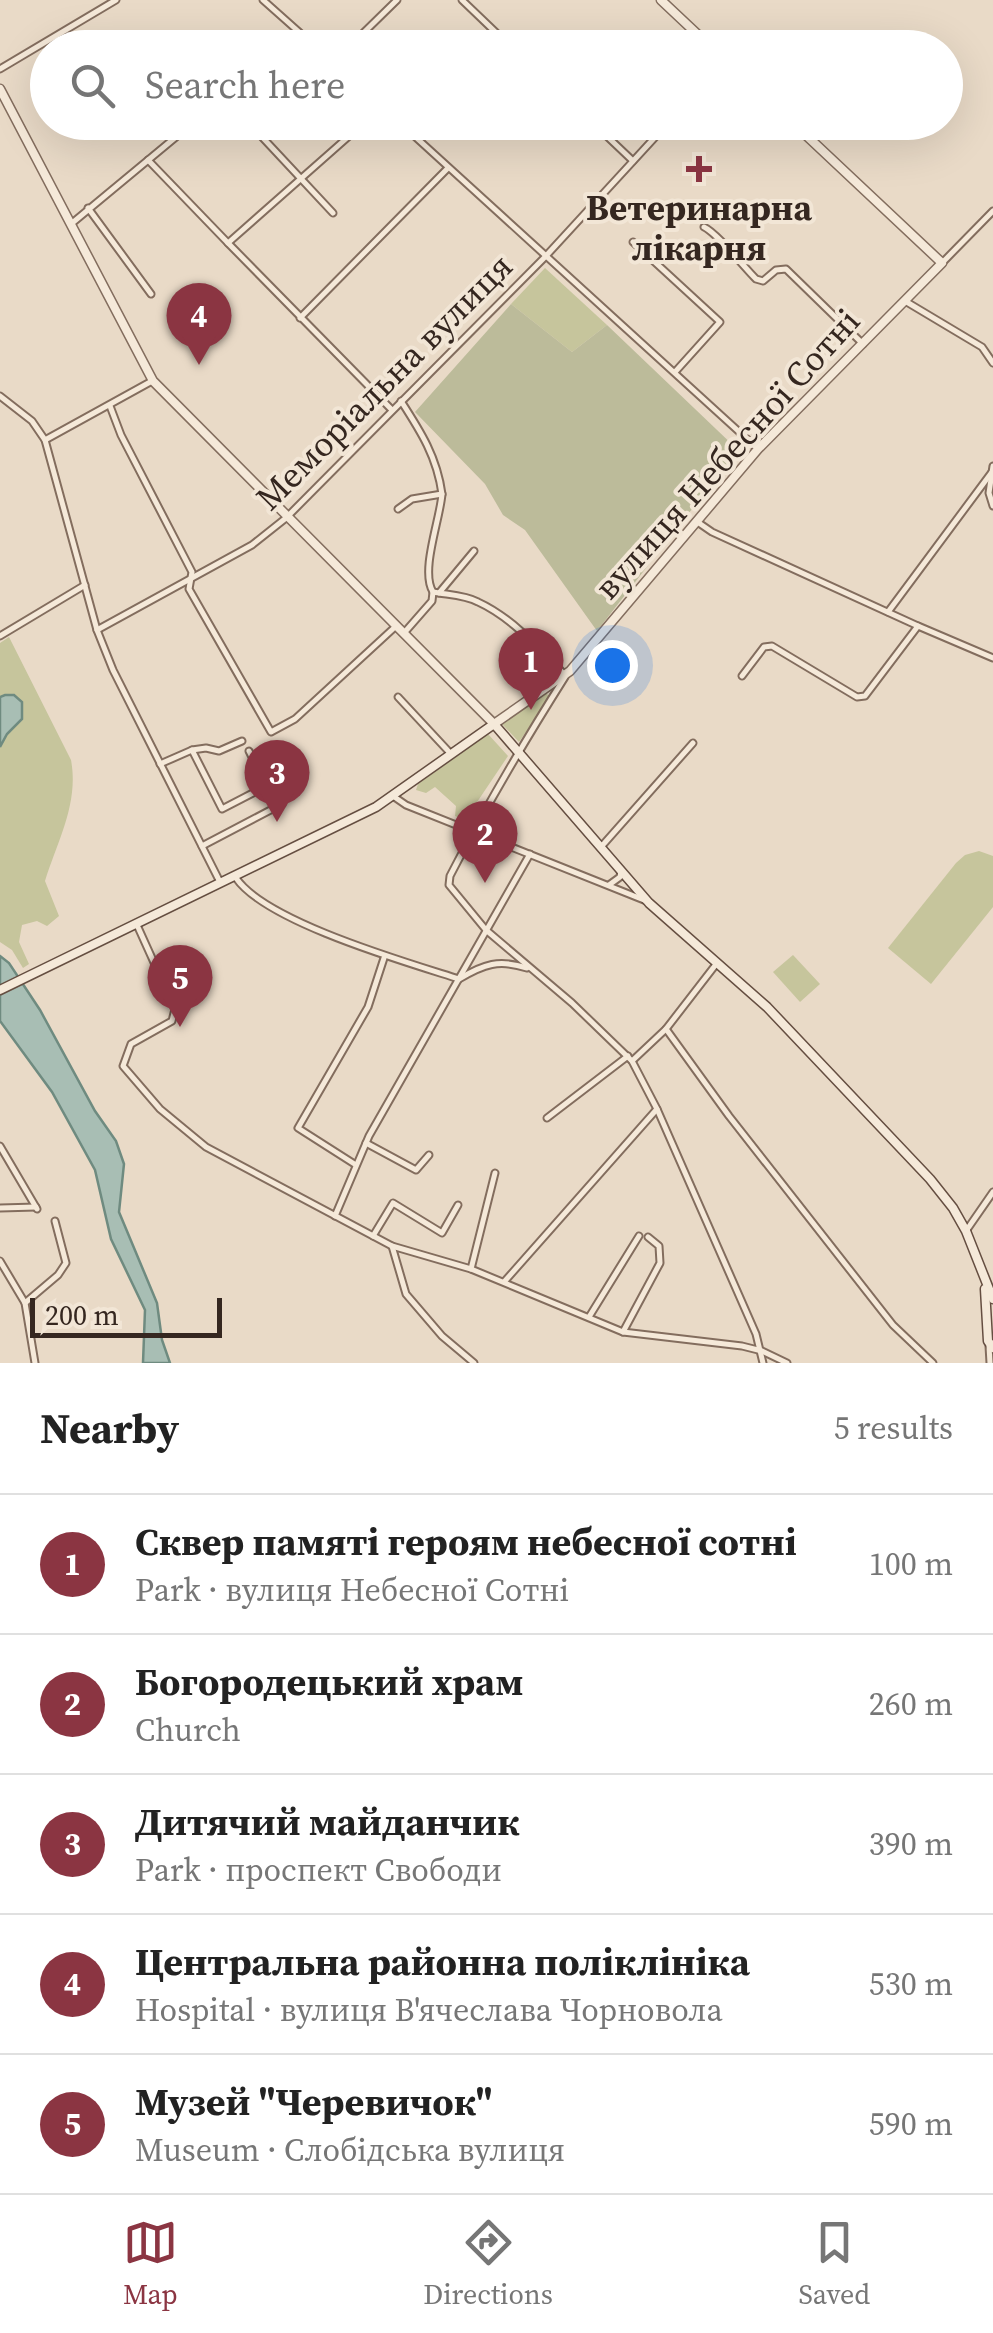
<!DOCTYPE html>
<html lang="en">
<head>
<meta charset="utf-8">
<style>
  :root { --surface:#fff; --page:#f2f2f2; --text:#222; --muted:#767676; --line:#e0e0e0; --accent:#8b3542 }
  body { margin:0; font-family:"Source Serif 4",serif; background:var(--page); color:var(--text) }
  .scale { position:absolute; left:30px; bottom:25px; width:192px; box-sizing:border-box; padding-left:10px; border:5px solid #352720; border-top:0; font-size:28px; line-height:35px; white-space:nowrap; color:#352720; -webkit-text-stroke:8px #f2e6d6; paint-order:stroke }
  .you { position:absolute; left:612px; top:665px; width:35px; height:35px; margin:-25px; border:8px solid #fff; border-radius:50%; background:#1a73e8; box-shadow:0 0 0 15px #1a73e833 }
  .badge { display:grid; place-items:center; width:65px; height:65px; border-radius:50%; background:var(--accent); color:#fff; font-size:32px; font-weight:700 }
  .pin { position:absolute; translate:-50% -82px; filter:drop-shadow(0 2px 5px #0008) }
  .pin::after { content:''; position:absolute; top:52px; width:35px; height:30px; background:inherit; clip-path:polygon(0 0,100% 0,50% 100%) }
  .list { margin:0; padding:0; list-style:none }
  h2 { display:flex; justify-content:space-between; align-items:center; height:130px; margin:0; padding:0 40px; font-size:42px }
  h2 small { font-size:32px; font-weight:400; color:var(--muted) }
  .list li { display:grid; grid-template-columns:65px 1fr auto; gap:30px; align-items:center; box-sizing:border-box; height:140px; padding:0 40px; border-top:2px solid var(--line) }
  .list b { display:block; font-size:38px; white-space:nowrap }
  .list p { margin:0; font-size:32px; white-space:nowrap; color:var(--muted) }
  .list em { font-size:32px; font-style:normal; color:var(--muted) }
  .icon { flex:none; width:55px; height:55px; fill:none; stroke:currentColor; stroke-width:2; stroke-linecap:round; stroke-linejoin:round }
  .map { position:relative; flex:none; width:993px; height:1363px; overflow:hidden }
  .search { position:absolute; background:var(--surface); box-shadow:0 10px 40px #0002; left:30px; right:30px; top:30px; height:110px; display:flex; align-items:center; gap:25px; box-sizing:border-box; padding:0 35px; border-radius:55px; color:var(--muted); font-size:38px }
  .sheet { height:830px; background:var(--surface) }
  nav { display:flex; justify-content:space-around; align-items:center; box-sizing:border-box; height:140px; border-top:2px solid var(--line); background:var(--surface); font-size:28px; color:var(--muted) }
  nav a { display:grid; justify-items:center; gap:5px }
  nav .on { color:var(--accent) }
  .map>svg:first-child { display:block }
</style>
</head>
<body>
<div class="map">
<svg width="993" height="1363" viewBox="0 0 993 1363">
  <rect width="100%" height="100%" fill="#e9dac7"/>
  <g fill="#c6c59c">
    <path d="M545 268 607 325 572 352 511 304Z"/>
    <path d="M9 637 71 760C79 803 58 840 45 881L59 916 47 926 37 921 22 925 19 942 29 964 23 968 12 950 0 942V643Z"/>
    <path d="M545 692 550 697 519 742 502 724Z"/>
    <path d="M488 734 508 756 465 820 455 816 456 806 435 787 426 793 416 790 418 784Z"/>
    <path d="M979 851 993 856V907L931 984 888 948 956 863 965 855Z"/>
    <path d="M793 955 820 984 800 1002 773 972Z"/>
  </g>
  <path fill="#bcbb9a" d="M511 304 572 352 607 325 738 450 597 631 525 530 503 515 485 484 415 412Z"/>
  <g fill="#a8beb4" stroke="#6f8b80" stroke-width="2.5">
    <path d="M5 695H14L22 702V719L7 734 0 747V697Z"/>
    <path d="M0 956 9 963 40 1010 95 1111 116 1141 124 1164 119 1212 157 1303 162 1340 170 1363H143L145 1310 111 1239 95 1170 52 1092 0 1021Z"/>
  </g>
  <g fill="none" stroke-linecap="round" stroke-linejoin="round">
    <defs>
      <g id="minor">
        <path d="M263 0 317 48"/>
        <path d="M462 0 512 48"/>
        <path d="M281 48 298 32"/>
        <path d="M348 48 397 0"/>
        <path d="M492 48 502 38"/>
        <path d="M0 69 116 0"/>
        <path d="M248 122 333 213"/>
        <path d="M399 122 758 449"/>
        <path d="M592 122 633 161"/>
        <path d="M148 160 228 243 365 122"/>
        <path d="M88 208 151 294"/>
        <path d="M71 224 194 122"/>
        <path d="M704 227C717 233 743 266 756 279L763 281 776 270 786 269 863 344"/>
        <path d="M633 242 720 322 675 372"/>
        <path d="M228 243 392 410"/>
        <path d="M942 263 993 211"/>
        <path d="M905 301 982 347 993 363"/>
        <path d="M300 318 448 168"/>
        <path d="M0 396 32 421 45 440 97 630 113 670 220 882"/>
        <path d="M110 406 121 435 192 572 189 589 271 732 295 719 395 627"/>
        <path d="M45 440 152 381"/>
        <path d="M993 466 989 493 993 506"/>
        <path d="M442 494C440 520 420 571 433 592L439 593 474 551"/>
        <path d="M398 509 412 499 442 494C437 457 421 432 401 401"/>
        <path d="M696 521 712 532 918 626 865 696 857 697 772 646 764 647 742 676"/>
        <path d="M439 593C452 595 467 596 478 602 511 617 539 648 564 674"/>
        <path d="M888 612 992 472"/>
        <path d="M918 626 993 658"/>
        <path d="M97 630 252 545 286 518 545 257 669 122"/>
        <path d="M404 633 432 601 433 592"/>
        <path d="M0 636 85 585"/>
        <path d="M565 677C524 742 485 808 450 876L449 885 486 930 572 1003 632 1061 657 1109 756 1334 763 1363"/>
        <path d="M398 697 451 754"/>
        <path d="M192 750 222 809 272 783 282 804 202 846"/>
        <path d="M249 751 266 786"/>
        <path d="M160 764 192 750 206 748 219 751 242 741"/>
        <path d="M393 796 406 805 644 900"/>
        <path d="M601 847 693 743"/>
        <path d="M236 878C266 922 406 962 459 979 484 964 499 959 527 968"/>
        <path d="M609 885 620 877 621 870"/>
        <path d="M137 925 175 1009 172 1021 131 1044 123 1066 160 1109 206 1147 392 1246 471 1269 623 1332 742 1346 762 1351 787 1363"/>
        <path d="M666 1029 729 1116 893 1325 933 1363"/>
        <path d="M632 1061 666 1029 717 963"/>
        <path d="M547 1118 628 1056"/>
        <path d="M366 1143 416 1170 429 1155"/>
        <path d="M0 1146 37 1209"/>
        <path d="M356 1165 298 1128 368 1007 384 958"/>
        <path d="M0 1208 36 1207"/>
        <path d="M335 1216 369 1136 530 854"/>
        <path d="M966 1231 993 1192"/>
        <path d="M373 1236 393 1203 442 1233 458 1205"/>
        <path d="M392 1246 406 1294 442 1336 474 1363"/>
        <path d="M0 1261 25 1303 35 1363"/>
        <path d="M471 1269 495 1173"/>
        <path d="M504 1282 657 1109"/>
        <path d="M25 1303 58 1275 66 1263 55 1221"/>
        <path d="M589 1317 639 1236"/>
        <path d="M623 1332 660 1263 659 1246 648 1237"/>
        <path d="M989 1346 990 1363"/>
      </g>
      <g id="tertiary">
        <path d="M661 0 712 48"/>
        <path d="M0 89 153 381 494 724 570 671 758 449 942 263 792 122"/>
      </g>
      <g id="secondary">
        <path d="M0 990 376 807 494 724 649 903 767 1007 930 1179 953 1208 966 1231 993 1299"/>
        <path d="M985 1289 988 1341 993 1348"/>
      </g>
    </defs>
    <use href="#minor" stroke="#836d5e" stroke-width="9"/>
    <use href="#tertiary" stroke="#836d5e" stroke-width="11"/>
    <use href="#secondary" stroke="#654e41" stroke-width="11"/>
    <use href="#minor" stroke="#f5e9d9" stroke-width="5"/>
    <use href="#tertiary" stroke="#f5e9d9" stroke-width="8"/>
    <use href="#secondary" stroke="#f5e9d9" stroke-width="8"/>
  </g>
  <path fill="#8b3542" stroke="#f2e6d6" stroke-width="4" d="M694 154h10v10h10v10h-10v10h-10v-10h-10v-10h10z"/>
  <g text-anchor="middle" stroke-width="8" stroke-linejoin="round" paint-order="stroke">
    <g font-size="35" font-weight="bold" fill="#352720" stroke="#f2e6d6">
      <text x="699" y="220">Ветеринарна<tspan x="699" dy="40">лікарня</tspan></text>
    </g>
    <g font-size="35" fill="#352720" stroke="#f2e6d6">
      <text transform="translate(384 382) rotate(-45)" y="12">Меморіальна вулиця</text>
      <text transform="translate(727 454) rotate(-48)" y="12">вулиця Небесної Сотні</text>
    </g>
  </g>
</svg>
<div class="scale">200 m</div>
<div class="you"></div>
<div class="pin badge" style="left:531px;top:710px">1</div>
<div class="pin badge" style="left:485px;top:883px">2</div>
<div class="pin badge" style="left:277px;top:822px">3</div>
<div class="pin badge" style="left:199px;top:365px">4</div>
<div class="pin badge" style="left:180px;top:1027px">5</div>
<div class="search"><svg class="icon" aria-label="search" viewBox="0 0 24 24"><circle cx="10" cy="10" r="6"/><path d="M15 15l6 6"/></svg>Search here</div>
</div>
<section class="sheet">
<h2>Nearby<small>5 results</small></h2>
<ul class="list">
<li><span class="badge">1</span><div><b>Сквер памяті героям небесної сотні</b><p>Park · вулиця Небесної Сотні</p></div><em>100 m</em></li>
<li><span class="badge">2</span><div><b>Богородецький храм</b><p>Church</p></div><em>260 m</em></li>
<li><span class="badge">3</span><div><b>Дитячий майданчик</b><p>Park · проспект Свободи</p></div><em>390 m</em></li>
<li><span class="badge">4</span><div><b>Центральна районна поліклініка</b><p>Hospital · вулиця В'ячеслава Чорновола</p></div><em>530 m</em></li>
<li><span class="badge">5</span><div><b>Музей &quot;Черевичок&quot;</b><p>Museum · Слобідська вулиця</p></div><em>590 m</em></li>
</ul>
</section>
<nav>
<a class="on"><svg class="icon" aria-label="map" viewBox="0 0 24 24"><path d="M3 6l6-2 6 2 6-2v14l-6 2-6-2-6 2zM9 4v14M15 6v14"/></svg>Map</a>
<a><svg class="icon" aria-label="directions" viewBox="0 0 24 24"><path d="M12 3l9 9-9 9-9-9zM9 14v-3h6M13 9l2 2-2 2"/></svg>Directions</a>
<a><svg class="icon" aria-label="saved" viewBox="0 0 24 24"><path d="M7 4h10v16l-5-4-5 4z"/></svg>Saved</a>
</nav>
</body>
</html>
